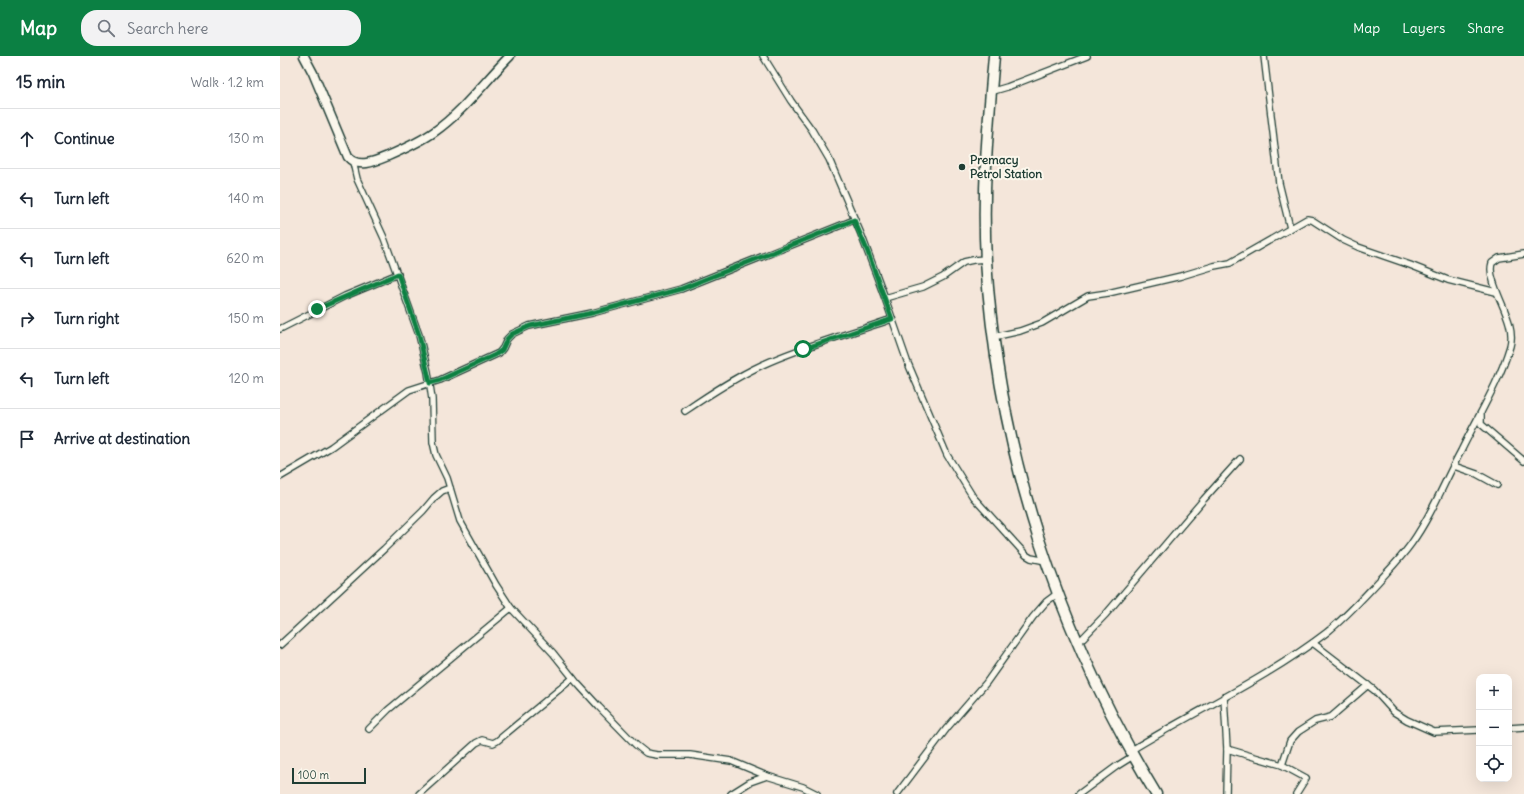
<!DOCTYPE html>
<html lang="en">
<head>
<meta charset="utf-8">
<style>
  :root { --surface:#fff; --page:#f2f2f3; --text:#1f2937; --muted:#747a83; --line:#e0e1e3; --accent:#0b8043 }
  body { margin:0; font-family:Delius,sans-serif; background:var(--page); color:var(--text) }
  .controls { position:absolute; right:12px; bottom:12px; display:grid; overflow:hidden; border-radius:8px; box-shadow:0 4px 16px #0002 }
  .controls button { width:36px; height:36px; display:grid; place-items:center; padding:0; border:0; border-bottom:1px solid var(--line); background:var(--surface); color:var(--text); font:20px sans-serif }
  .scale { position:absolute; left:12px; bottom:10px; width:74px; box-sizing:border-box; padding-left:4px; border:2px solid #1f3d34; border-top:0; font-size:11px; line-height:14px; white-space:nowrap; color:#1f3d34; -webkit-text-stroke:3px #fbf7ec; paint-order:stroke }
  .stop { position:absolute; width:12px; height:12px; margin:-9px; border:3px solid #0b8043; border-radius:50%; background:#fff }
  .stop.end { background:#0b8043; border-color:#fff; box-shadow:0 1px 4px #0008 }
  .list { margin:0; padding:0; list-style:none }
  h2 { display:flex; justify-content:space-between; align-items:center; height:52px; margin:0; padding:0 16px; font-size:17px }
  h2 small { font-size:13px; font-weight:400; color:var(--muted) }
  .list li { display:grid; grid-template-columns:26px 1fr auto; gap:12px; align-items:center; box-sizing:border-box; height:60px; padding:0 16px; border-top:1px solid var(--line) }
  .list b { display:block; font-size:15px; white-space:nowrap }
  .list em { font-size:13px; font-style:normal; color:var(--muted) }
  .icon { flex:none; width:22px; height:22px; fill:none; stroke:currentColor; stroke-width:2; stroke-linecap:round; stroke-linejoin:round }
  .map { position:relative; flex:none; width:1244px; height:738px; overflow:hidden }
  header { display:flex; align-items:center; gap:24px; box-sizing:border-box; height:56px; padding:0 20px; background:var(--accent); color:#fff }
  header strong { font-size:19px }
  nav { display:flex; gap:22px; margin-inline-start:auto; font-size:14px }
  .search { width:280px; height:36px; background:var(--page); display:flex; align-items:center; gap:10px; box-sizing:border-box; padding:0 14px; border-radius:16px; color:var(--muted); font-size:15px }
  main { display:flex }
  aside { flex:1; background:var(--surface) }
  .map>svg:first-child { display:block }
</style>
</head>
<body>
<header>
<strong>Map</strong>
<div class="search"><svg class="icon" aria-label="search" viewBox="0 0 24 24"><circle cx="10" cy="10" r="6"/><path d="M15 15l6 6"/></svg>Search here</div>
<nav><a>Map</a><a>Layers</a><a>Share</a></nav>
</header>
<main>
<aside>
<h2>15 min<small>Walk · 1.2 km</small></h2>
<ul class="list">
<li><svg class="icon" aria-label="ahead" viewBox="0 0 24 24"><path d="M12 20V5M6 11l6-6 6 6"/></svg><div><b>Continue</b></div><em>130 m</em></li>
<li><svg class="icon" aria-label="left" viewBox="0 0 24 24"><path d="M17 20v-9H6M10 6l-5 5 5 5"/></svg><div><b>Turn left</b></div><em>140 m</em></li>
<li><svg class="icon" aria-label="left" viewBox="0 0 24 24"><path d="M17 20v-9H6M10 6l-5 5 5 5"/></svg><div><b>Turn left</b></div><em>620 m</em></li>
<li><svg class="icon" aria-label="right" viewBox="0 0 24 24"><path d="M7 20v-9h11M14 6l5 5-5 5"/></svg><div><b>Turn right</b></div><em>150 m</em></li>
<li><svg class="icon" aria-label="left" viewBox="0 0 24 24"><path d="M17 20v-9H6M10 6l-5 5 5 5"/></svg><div><b>Turn left</b></div><em>120 m</em></li>
<li><svg class="icon" aria-label="arrive" viewBox="0 0 24 24"><path d="M6 21V4h12l-3 4 3 4H6"/></svg><div><b>Arrive at destination</b></div></li>
</ul>
</aside>
<div class="map">
<svg width="1244" height="738" viewBox="0 0 1244 738">
  <rect width="100%" height="100%" fill="#f4e6da"/>
  <filter id="ink" filterUnits="userSpaceOnUse"><feTurbulence type="fractalNoise" baseFrequency=".025" numOctaves="2"/><feDisplacementMap in="SourceGraphic" scale="8" xChannelSelector="R" yChannelSelector="G"/><feConvolveMatrix kernelMatrix="1 2 1 2 8 2 1 2 1" color-interpolation-filters="sRGB"/></filter>
  <g filter="url(#ink)">
    <g fill="none" stroke-linecap="round" stroke-linejoin="round">
      <defs>
        <g id="street">
          <path d="M483 0 511 45 532 74 549 103 581 178 605 242 643 231 663 221 684 206 693 204 706 203"/>
          <path d="M984 0 999 127 1010 172"/>
          <path d="M710 36 727 31 807 0"/>
          <path d="M73 106 77 123 104 182 139 279 148 316 152 343 153 386 156 399 167 422 180 465 216 529 231 552 273 597 297 627 319 651 356 689 366 697 377 699H410L451 705 487 720 523 731 537 738"/>
          <path d="M605 242 627 305 667 399 693 441 746 499 751 502 766 505"/>
          <path d="M0 273 65 240 118 218"/>
          <path d="M713 281 740 275 762 267 808 240 828 237 901 220 934 210 950 207 1027 163 1032 164 1063 184 1078 191 1130 209 1168 224 1216 236"/>
          <path d="M405 355C430 338 454 322 482 309 523 290 569 278 612 263"/>
          <path d="M1201 359V368L1244 405"/>
          <path d="M1174 410 1197 418 1217 429"/>
          <path d="M0 421 51 391 129 334 160 324 219 297 223 292 227 283 232 278 249 270 312 257 401 233 574 164"/>
          <path d="M798 587 826 558 924 443 960 403"/>
          <path d="M1033 587 1094 634 1114 656 1127 664 1154 676 1199 674"/>
          <path d="M0 589 104 493 143 455 154 442 162 435 170 432"/>
          <path d="M944 641 947 693 946 738"/>
          <path d="M1229 672 1244 671"/>
          <path d="M89 673 108 654 231 552"/>
          <path d="M947 693 1002 709"/>
          <path d="M850 695C915 655 986 623 1046 577 1065 562 1082 543 1098 526 1109 514 1121 502 1131 488 1152 459 1164 426 1181 395 1198 360 1219 327 1230 290 1236 268 1218 245 1213 224 1211 218 1210 213 1212 207L1219 202 1244 198"/>
          <path d="M139 738 196 687 202 684 213 687 217 685 293 622"/>
          <path d="M451 738 470 726 487 720"/>
          <path d="M617 738 667 672 706 627 753 561 766 546 778 537"/>
          <path d="M799 738 837 710 853 700"/>
          <path d="M1016 738 1026 722 1002 709 1010 685 1018 676 1035 665 1051 661 1088 629"/>
        </g>
        <path id="secondary" d="M24 0 33 17 68 101C78 113 96 105 108 100 124 93 140 86 154 76 183 56 205 25 230 0"/>
        <path id="highway" d="M714 0C708 68 702 136 706 205 718 395 777 575 876 738"/>
      </defs>
      <use href="#street" stroke="#1f3d34" stroke-width="8"/>
      <use href="#secondary" stroke="#1f3d34" stroke-width="11"/>
      <use href="#highway" stroke="#1f3d34" stroke-width="13"/>
      <use href="#street" stroke="#fbf7ec" stroke-width="5.5"/>
      <use href="#secondary" stroke="#fbf7ec" stroke-width="8"/>
      <use href="#highway" stroke="#fbf7ec" stroke-width="10"/>
    </g>
  </g>
  <g fill="none" stroke-linecap="round" stroke-linejoin="round" filter="url(#ink)">
    <path stroke="#0b8043" stroke-width="5" d="M37 253 118 218 139 279 150 327 160 324 215 299 222 294 227 283 232 278 250 270 312 257 401 233 574 164 587 194 612 263 523 293"/>
  </g>
  <circle fill="#1f3d34" stroke="#fbf7ec" stroke-width="1.5" cx="682" cy="111" r="4"/>
  <g text-anchor="middle" stroke-width="4" stroke-linejoin="round" paint-order="stroke">
    <g font-size="12" font-weight="bold" fill="#1f3d34" stroke="#fbf7ec" text-anchor="start">
      <text x="690" y="108">Premacy<tspan x="690" dy="14">Petrol Station</tspan></text>
    </g>
  </g>
</svg>
<div class="controls">
<button>+</button>
<button>−</button>
<button><svg class="icon" aria-label="locate" viewBox="0 0 24 24"><circle cx="12" cy="12" r="6"/><path d="M12 2v4M12 18v4M2 12h4M18 12h4"/></svg></button>
</div>
<div class="scale">100 m</div>
<div class="stop" style="left:523px;top:293px"></div>
<div class="stop end" style="left:37px;top:253px"></div>
</div>
</main>
</body>
</html>
